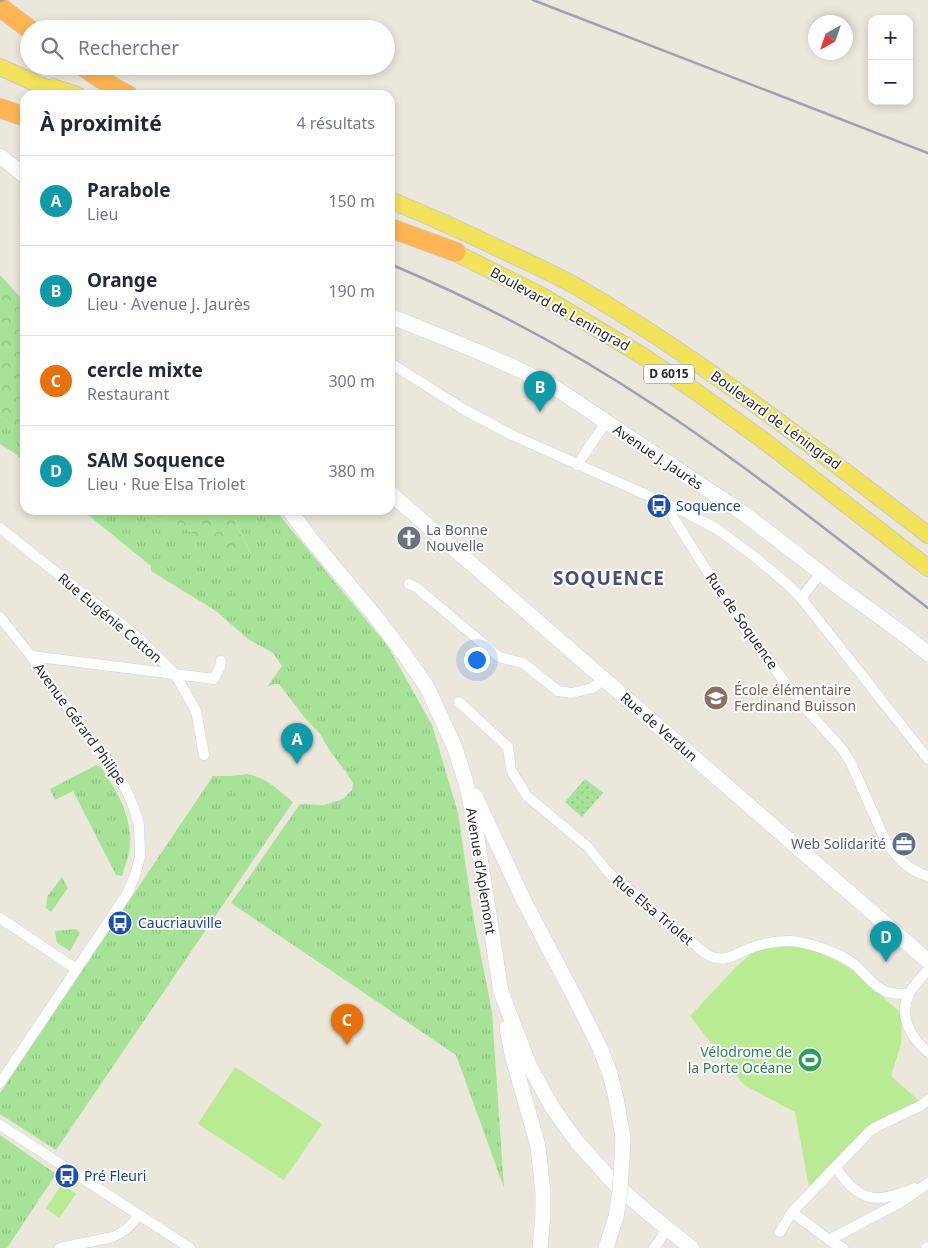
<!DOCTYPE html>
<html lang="fr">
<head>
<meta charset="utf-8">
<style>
  :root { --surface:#fff; --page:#f2f2f3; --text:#1f2937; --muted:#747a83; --line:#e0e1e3; --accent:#0f766e }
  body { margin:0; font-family:"Noto Sans",sans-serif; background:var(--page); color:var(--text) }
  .controls { position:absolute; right:15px; top:15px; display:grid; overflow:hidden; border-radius:10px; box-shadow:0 2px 8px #0003 }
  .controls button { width:45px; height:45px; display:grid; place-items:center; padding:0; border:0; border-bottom:1px solid var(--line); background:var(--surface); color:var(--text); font:25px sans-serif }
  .compass { position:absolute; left:808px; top:15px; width:45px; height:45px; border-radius:50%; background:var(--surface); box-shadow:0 2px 8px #0003; rotate:220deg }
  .you { position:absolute; left:476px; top:659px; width:18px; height:18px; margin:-12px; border:4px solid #fff; border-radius:50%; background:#1a73e8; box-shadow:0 0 0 8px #1a73e833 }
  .badge { display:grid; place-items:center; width:32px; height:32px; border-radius:50%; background:var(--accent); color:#fff; font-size:16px; font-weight:700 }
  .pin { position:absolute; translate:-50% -41px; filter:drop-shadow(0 1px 2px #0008) }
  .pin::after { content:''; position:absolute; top:26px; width:18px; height:15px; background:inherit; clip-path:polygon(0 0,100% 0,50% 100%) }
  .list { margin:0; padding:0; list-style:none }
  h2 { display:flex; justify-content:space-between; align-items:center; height:65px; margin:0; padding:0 20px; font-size:21px }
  h2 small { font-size:16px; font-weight:400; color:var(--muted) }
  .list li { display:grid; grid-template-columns:32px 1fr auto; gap:15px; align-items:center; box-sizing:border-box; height:90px; padding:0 20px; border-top:1px solid var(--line) }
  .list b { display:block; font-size:19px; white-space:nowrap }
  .list p { margin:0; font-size:16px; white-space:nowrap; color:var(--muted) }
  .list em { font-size:16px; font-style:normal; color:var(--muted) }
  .icon { flex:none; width:28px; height:28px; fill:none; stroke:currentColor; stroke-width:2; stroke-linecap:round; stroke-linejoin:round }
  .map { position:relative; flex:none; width:928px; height:1248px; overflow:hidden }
  .search { position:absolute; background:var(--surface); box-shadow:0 2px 8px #0003; left:20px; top:20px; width:375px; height:55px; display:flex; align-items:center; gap:12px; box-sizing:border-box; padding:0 18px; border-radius:28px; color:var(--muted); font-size:19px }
  .panel { position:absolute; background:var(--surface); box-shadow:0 2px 8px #0003; left:20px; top:90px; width:375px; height:425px; border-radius:15px }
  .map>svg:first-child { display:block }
</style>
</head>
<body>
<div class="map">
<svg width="928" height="1248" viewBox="0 0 928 1248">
  <defs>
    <pattern id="grass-tufts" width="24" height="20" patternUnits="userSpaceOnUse" patternTransform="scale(1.25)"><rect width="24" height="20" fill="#a6e397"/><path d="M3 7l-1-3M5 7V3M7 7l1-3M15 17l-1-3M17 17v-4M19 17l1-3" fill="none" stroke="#8fc382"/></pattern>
    <pattern id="forest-crowns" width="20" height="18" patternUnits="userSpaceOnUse" patternTransform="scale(1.25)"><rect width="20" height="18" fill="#a6e397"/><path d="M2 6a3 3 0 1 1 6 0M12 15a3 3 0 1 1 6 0" fill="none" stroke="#8fc382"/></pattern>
    <pattern id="park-dots" width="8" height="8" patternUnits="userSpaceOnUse" patternTransform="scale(1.25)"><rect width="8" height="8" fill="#a6e397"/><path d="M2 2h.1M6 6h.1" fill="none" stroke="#8fc382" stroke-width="1.8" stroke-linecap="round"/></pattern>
  </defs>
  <rect width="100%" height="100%" fill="#ece7db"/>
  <g fill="url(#grass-tufts)">
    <path d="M0 415 13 426 25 434V462L14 453 0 444Z"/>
    <path d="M82 510H139L148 516 173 523 251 553 240 533 232 510H275L387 645 432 725 458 813 474 921 492 1012 504 1188 456 1055 231 903 300 804 324 805 343 799 352 790 353 783 346 772 332 754 320 734 305 718 279 684H274L267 687 282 666 273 653 248 639 216 611 151 571V566Z"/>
    <path d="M96 765 101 767C119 795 134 819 129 854 127 861 124 869 122 876L116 875 73 791 55 800 50 789Z"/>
    <path d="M247 774C267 778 277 789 293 802L56 1150 0 1114V1093L213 776H230Z"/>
    <path d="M62 877 68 888 51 912 46 908 47 897Z"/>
    <path d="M76 929 80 933 70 951 57 943 55 931Z"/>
    <path d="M0 1135 56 1174 7 1248H0Z"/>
  </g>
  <g fill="url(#forest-crowns)">
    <path d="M0 275 21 298 25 300V434L13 426 0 415Z"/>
    <path d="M139 510H232L240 533 251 554 226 551 173 523 148 516Z"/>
  </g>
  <path fill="url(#park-dots)" d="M585 779 603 793 582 817 565 802Z"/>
  <g fill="#b9eb92">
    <path d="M782 944 808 948 835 960 852 970 900 1012 902 1024 901 1044 891 1076 919 1101 870 1125 809 1187 795 1112 744 1085 690 1016 736 967 752 953 765 947Z"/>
    <path d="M235 1067 322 1124 284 1180 198 1124Z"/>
    <path d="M62 1184 76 1194 59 1218 46 1208Z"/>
  </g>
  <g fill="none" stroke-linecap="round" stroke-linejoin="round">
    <defs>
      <g id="street">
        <path d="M390 363 465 410 512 435 687 513 717 529 751 554 786 583 801 598 928 759"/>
        <path d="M577 465 606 422"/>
        <path d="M664 503 731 609 786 684 806 709 842 749 851 763 886 842C897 858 909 871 928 876"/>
        <path d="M0 528 140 639 175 674 196 711 204 755"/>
        <path d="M409 584 416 587 499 657 523 663 558 691 572 693 592 688 598 684 604 678"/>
        <path d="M801 598 821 573"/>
        <path d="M0 617 31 656 126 789 134 808 139 825 140 857 135 875 127 894 0 1083"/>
        <path d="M31 656 214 679 220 667 221 661"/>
        <path d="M459 702 508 747 511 770 527 796 588 847 608 872 706 954C727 966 736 952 756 946 767 943 778 941 790 941 809 942 839 953 854 964 866 974 876 991 893 993 898 994 904 994 909 994"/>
        <path d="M0 918 76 969"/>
        <path d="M928 970C921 978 913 985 909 994 898 1016 911 1038 928 1052"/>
        <path d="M0 1125 190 1248"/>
        <path d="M836 1167C845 1182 858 1198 878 1198 890 1198 904 1192 915 1188"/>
        <path d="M792 1212 829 1240 843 1248"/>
        <path d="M780 1232 792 1212 870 1131 876 1127 922 1105 928 1100"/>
        <path d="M829 1240 903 1201 928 1183"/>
        <path d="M60 1248 113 1237C125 1232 131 1225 139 1215"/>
        <path d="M654 1248 668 1228"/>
        <path d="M926 1248 928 1247"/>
      </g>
      <g id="secondary">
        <path d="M0 156 25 176"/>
        <path d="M390 316C446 339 501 359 554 387L743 513 798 555 833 583 902 633 928 654"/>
        <path d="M390 493 928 961"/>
        <path d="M289 510 310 538 376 617 404 654 427 687 455 748 465 780 473 813 501 992 529 1065 552 1107 577 1142 613 1182 648 1213 692 1248"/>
        <path d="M475 796 524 901 575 998 600 1048 610 1074 616 1098 623 1137 622 1159"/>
        <path d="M507 1028 513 1058 538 1146 543 1193V1214L540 1248"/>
        <path d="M606 1248 616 1217"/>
      </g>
      <g id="primary">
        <path d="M0 67 62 95"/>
        <path d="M53 87 77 95"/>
        <path d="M390 200C429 216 467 233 504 251 529 263 555 274 579 288 702 360 815 448 928 535"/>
        <path d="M444 247 542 296 641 355 698 393 767 443 928 568"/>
      </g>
      <g id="highway">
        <path d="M0 7 29 29"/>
        <path d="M82 66 113 87 128 95"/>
        <path d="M0 108 25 117"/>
        <path d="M390 228 456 252"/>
      </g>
    </defs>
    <use href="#street" stroke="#d0d1e3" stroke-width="11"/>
    <use href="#secondary" stroke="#d0d1e3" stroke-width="16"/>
    <use href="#primary" stroke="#c8c8c8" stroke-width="18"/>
    <use href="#highway" stroke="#c8c8c8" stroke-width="20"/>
    <use href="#street" stroke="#fff" stroke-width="10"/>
    <use href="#secondary" stroke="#fff" stroke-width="15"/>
    <use href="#primary" stroke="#f2e35b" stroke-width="16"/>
    <use href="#highway" stroke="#ffb553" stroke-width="19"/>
    <g stroke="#9e9eb4" stroke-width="2.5">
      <path d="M533 0 928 153"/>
      <path d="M0 1 3 0"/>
      <path d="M390 264C483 303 573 351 657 407 751 469 839 540 928 608"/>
    </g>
    <defs>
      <path id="secondary-bridge" d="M616 1217 620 1190 622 1159"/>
    </defs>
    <use href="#secondary-bridge" stroke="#d0d1e3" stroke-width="16" stroke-linecap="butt"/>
    <use href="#secondary-bridge" stroke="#fff" stroke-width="15"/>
  </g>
  <defs>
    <symbol id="bus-disc" viewBox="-11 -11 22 22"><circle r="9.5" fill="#1a4fb4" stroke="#fff"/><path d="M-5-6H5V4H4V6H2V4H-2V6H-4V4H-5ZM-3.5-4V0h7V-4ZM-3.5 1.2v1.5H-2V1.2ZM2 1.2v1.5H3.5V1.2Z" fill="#fff"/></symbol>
    <symbol id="church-disc" viewBox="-11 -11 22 22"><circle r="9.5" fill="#6b7280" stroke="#fff"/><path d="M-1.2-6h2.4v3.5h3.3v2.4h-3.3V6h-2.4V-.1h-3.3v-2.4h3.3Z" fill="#fff"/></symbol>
    <symbol id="school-disc" viewBox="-11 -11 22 22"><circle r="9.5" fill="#8d6e63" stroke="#fff"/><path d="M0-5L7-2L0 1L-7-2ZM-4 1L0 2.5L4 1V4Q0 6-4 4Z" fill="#fff"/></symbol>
    <symbol id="office-disc" viewBox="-11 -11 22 22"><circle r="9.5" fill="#5c6f8a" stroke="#fff"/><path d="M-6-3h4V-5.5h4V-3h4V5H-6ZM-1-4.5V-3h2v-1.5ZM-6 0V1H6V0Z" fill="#fff"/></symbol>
    <symbol id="stadium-disc" viewBox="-11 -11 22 22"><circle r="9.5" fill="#2e9e5b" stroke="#fff"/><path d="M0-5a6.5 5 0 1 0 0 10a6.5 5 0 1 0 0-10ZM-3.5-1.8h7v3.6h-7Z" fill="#fff"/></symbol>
  </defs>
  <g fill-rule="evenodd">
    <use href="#bus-disc" x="645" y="492" width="28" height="28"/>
    <use href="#church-disc" x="395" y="524" width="28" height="28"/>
    <use href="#school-disc" x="702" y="684" width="28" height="28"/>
    <use href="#office-disc" x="890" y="830" width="28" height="28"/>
    <use href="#bus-disc" x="106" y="909" width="28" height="28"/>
    <use href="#stadium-disc" x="796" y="1046" width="28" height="28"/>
    <use href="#bus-disc" x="53" y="1162" width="28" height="28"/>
  </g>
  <g text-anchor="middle" stroke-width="4" stroke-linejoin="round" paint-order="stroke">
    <rect fill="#fff" stroke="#6a6a6a" stroke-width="1" x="644" y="364.5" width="50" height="19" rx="4"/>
    <g font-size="12" font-weight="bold" fill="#2a2a2a">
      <text x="669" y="378">D 6015</text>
    </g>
    <g font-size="14" fill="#2a2a2a" stroke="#fff">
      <text transform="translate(560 309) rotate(29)" y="5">Boulevard de Leningrad</text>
      <text transform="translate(776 420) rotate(36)" y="5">Boulevard de Léningrad</text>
      <text transform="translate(658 457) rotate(34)" y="5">Avenue J. Jaurès</text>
      <text transform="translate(110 618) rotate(40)" y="5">Rue Eugénie Cotton</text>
      <text transform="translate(742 621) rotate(55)" y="5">Rue de Soquence</text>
      <text transform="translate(80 724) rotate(54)" y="5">Avenue Gérard Philipe</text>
      <text transform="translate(659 727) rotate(41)" y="5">Rue de Verdun</text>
      <text transform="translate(481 871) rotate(81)" y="5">Avenue d'Aplemont</text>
      <text transform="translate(653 910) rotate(40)" y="5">Rue Elsa Triolet</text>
    </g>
    <g font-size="14" fill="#164399" stroke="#fff" text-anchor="start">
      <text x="676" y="511">Soquence</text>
      <text x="138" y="928">Caucriauville</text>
      <text x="84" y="1181">Pré Fleuri</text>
    </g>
    <g font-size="14" fill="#5b616d" stroke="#fff" text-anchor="start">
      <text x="426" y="535">La Bonne<tspan x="426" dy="16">Nouvelle</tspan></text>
    </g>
    <g font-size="14" fill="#785e54" stroke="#fff" text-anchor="start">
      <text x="734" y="695">École élémentaire<tspan x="734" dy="16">Ferdinand Buisson</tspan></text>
    </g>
    <g font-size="14" fill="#4e5e75" stroke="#fff" text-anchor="end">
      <text x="886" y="849">Web Solidarité</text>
    </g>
    <g font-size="14" fill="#27864d" stroke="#fff" text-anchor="end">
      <text x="792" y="1057">Vélodrome de<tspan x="792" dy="16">la Porte Océane</tspan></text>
    </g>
    <g font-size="19" font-weight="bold" letter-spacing="1" fill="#4a4c7b" stroke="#fff">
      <text x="609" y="585">SOQUENCE</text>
    </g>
  </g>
</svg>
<div class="controls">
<button>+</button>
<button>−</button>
</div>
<svg class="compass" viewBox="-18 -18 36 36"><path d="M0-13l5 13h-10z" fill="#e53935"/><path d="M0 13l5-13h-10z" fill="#747a83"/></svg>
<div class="you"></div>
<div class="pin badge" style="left:297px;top:764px;background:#0f9aa8">A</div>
<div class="pin badge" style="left:540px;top:412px;background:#0f9aa8">B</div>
<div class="pin badge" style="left:347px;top:1045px;background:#e8710a">C</div>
<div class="pin badge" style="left:886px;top:962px;background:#0f9aa8">D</div>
<div class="search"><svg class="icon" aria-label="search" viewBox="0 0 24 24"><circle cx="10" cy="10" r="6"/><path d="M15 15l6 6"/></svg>Rechercher</div>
<section class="panel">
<h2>À proximité<small>4 résultats</small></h2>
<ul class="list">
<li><span class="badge" style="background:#0f9aa8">A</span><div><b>Parabole</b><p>Lieu</p></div><em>150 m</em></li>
<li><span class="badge" style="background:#0f9aa8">B</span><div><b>Orange</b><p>Lieu · Avenue J. Jaurès</p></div><em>190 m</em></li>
<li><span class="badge" style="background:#e8710a">C</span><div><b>cercle mixte</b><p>Restaurant</p></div><em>300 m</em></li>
<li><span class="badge" style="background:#0f9aa8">D</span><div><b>SAM Soquence</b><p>Lieu · Rue Elsa Triolet</p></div><em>380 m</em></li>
</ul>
</section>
</div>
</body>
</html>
